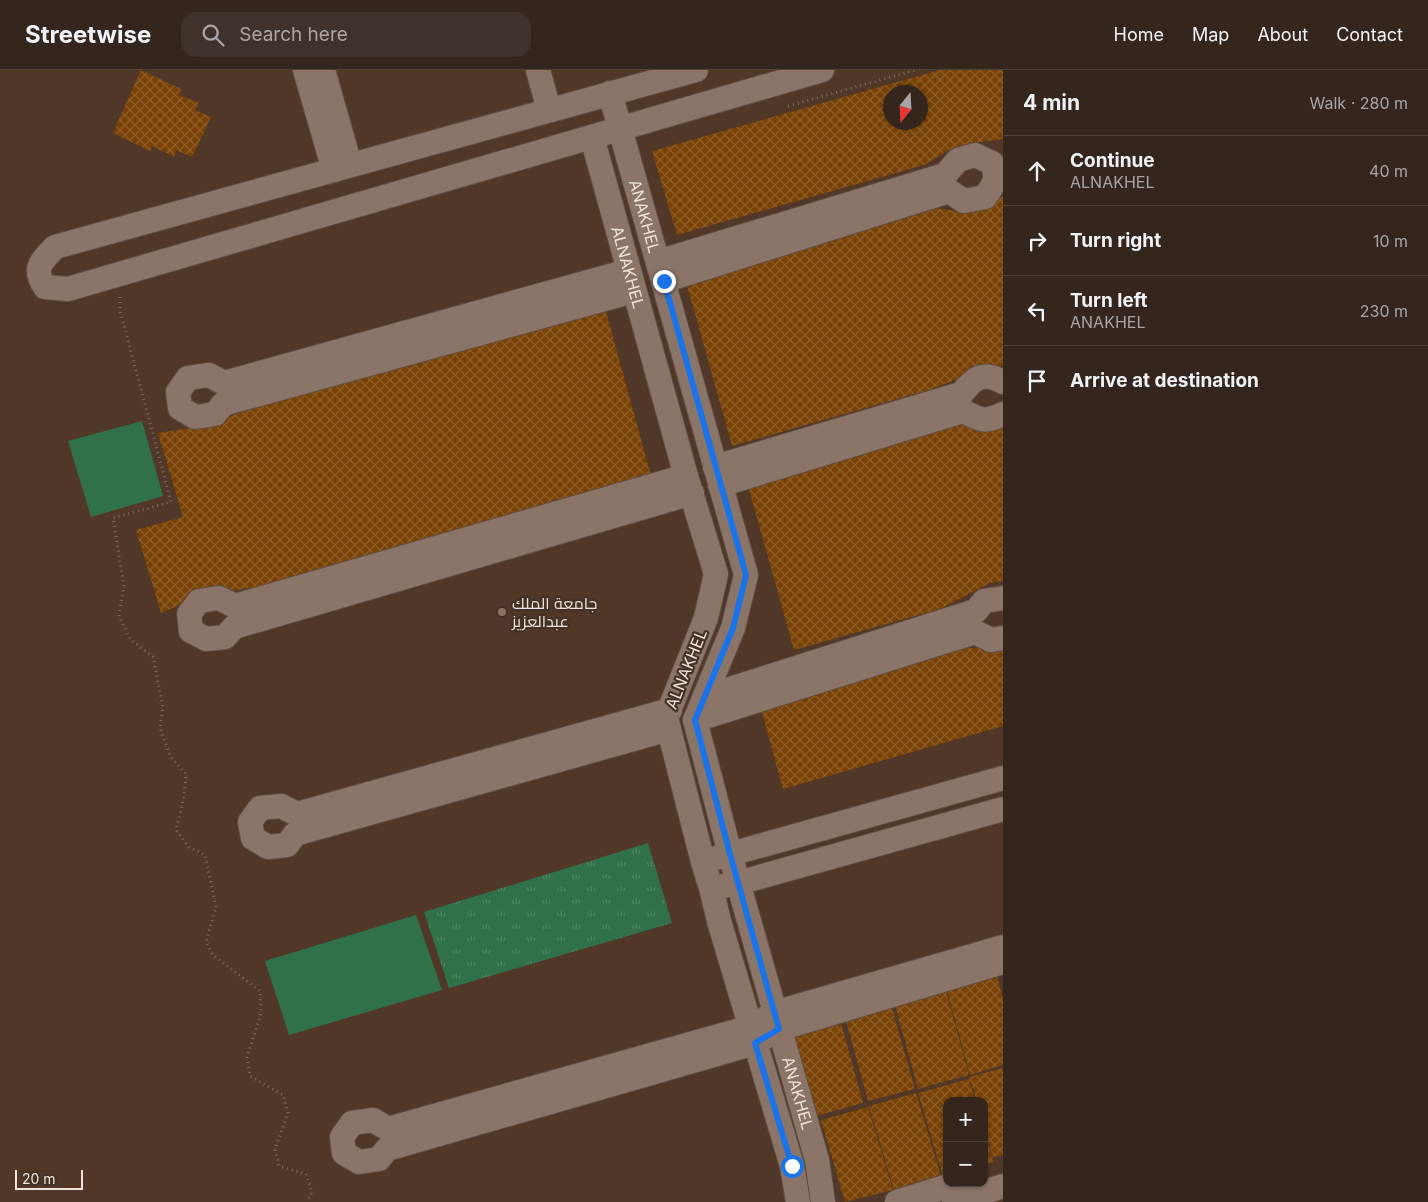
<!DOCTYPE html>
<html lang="en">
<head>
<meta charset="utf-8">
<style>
  :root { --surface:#34261d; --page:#3f322a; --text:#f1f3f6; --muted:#a9a5a4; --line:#4e433b }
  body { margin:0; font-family:Inter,Cairo,sans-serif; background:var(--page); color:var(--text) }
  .controls { position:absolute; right:15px; bottom:15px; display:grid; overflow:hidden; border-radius:10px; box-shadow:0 1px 4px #0004 }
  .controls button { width:45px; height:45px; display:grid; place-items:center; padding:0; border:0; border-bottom:1px solid var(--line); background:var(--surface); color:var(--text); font:25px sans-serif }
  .compass { position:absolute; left:883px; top:15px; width:45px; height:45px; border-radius:50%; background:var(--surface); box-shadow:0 1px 4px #0004; rotate:198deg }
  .scale { position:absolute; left:15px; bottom:12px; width:68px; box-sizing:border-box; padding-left:5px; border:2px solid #efe2db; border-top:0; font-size:14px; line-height:18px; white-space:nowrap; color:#efe2db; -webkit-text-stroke:4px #453227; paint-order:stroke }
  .stop { position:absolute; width:15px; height:15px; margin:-11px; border:4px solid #1a73e8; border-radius:50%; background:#fff }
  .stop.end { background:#1a73e8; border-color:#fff; box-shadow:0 1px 5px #0008 }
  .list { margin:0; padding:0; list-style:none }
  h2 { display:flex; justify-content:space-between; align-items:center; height:65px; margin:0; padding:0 20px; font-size:21px }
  h2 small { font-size:16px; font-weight:400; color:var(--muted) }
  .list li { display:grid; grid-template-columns:32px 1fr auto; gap:15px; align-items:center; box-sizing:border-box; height:70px; padding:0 20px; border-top:1px solid var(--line) }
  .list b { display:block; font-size:19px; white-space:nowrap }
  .list p { margin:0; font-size:16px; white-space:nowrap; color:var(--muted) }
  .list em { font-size:16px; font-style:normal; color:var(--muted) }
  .icon { flex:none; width:28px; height:28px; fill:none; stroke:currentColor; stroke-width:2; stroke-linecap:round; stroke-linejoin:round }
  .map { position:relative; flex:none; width:1003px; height:1132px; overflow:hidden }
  header { display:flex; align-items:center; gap:30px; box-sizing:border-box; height:70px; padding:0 25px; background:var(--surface); border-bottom:1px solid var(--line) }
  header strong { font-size:24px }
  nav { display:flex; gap:28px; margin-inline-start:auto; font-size:18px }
  .search { width:350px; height:45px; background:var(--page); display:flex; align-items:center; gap:12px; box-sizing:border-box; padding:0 18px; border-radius:15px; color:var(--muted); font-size:19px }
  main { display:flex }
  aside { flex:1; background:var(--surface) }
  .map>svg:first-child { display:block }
</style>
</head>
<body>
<header>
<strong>Streetwise</strong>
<div class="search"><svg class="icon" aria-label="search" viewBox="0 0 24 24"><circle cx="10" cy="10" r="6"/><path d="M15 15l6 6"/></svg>Search here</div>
<nav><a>Home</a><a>Map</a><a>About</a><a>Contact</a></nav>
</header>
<main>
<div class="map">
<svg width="1003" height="1132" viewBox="0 0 1003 1132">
  <defs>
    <pattern id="park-tufts" width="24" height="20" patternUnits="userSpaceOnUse" patternTransform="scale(1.25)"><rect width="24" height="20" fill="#317149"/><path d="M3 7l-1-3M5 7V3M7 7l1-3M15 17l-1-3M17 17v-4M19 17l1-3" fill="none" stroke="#4f8563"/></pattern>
    <pattern id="building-cross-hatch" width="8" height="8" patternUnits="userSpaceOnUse" patternTransform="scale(1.25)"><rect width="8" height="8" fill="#794204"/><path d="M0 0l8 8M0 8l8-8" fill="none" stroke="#8c5d28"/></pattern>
  </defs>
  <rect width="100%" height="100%" fill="#453227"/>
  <path fill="#503727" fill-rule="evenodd" d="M0 0H1003V1132H0ZM891 22H921V52H891ZM947 1031H984V1113H947Z"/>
  <path fill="url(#park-tufts)" d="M648 773 672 853 449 918 424 842Z"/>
  <g fill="#317149">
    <path d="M142 351 163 426 91 447 68 371Z"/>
    <path d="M416 845 442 920 289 965 265 891Z"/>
  </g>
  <g fill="url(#building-cross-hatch)" fill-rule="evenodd">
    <path d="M141 0 181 19 179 25 199 33 195 40 211 47 192 87 176 80 174 87 152 76 150 81 113 63Z"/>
    <path d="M940 0H1003V69L973 73 949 80 924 95 677 165 652 81ZM891 22H921V52H891Z"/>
    <path d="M1003 126V296L979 301 929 320 732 376 685 208 933 138 959 141 985 137Z"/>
    <path d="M605 238 651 406 257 517 203 525 161 543 136 460 183 447 158 363 209 355 256 336Z"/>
    <path d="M1003 352V511L990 513 940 539 794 580 747 412 945 356Z"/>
    <path d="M1003 576V656L783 719 760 635 958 579Z"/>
    <path d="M997 906 1003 929V995L970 1005 947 921Z"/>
    <path d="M946 921 969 1005 918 1019 895 935Z"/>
    <path d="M891 935 915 1019 868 1031 845 947Z"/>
    <path d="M840 949 863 1033 816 1046 793 962Z"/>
    <path d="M1003 998V1085L993 1087 984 1056V1031H977L969 1007Z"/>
    <path d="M969 1009 975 1031H947V1105L943 1106 918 1023Z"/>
    <path d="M916 1023 941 1106 894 1120 869 1036Z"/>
    <path d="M868 1037 893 1120 845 1132 821 1050Z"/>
    <path d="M984 1062 994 1092 984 1095Z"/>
  </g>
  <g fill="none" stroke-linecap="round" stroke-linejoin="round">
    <defs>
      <g id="minor">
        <path d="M305 0 334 100"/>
        <path d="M323 0 350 95"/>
        <path d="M538 0 549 40"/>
        <path d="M696 0 55 177C42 191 32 198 45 217L68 219 822 0"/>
        <path id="s1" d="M610 23 746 505 733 558 695 650 730 784 817 1090 823 1132"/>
        <path id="s2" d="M592 67 686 406 716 504 706 548 666 648 703 792 711 818 719 851 792 1096 798 1132"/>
        <path d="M658 192 945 105 958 90 975 85 992 93C998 110 995 113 985 127L964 131 949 121 663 211"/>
        <path d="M628 201 224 313 209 305 188 308 178 322 180 338 195 347 215 344 223 334 634 221"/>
        <path d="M715 397 961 324C975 307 983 301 1003 312"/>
        <path d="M686 406 235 536 219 528 199 531 189 544 191 561 206 569 225 567 234 557 692 423"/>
        <path d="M720 415 963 341C980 350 985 353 1003 344"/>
        <path d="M705 627 976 541 984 531 1003 528"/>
        <path d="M695 650 975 562 991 570 1003 568"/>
        <path d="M669 659 295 764 287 775 268 777 253 768 250 752 260 738 281 736 297 744 670 640"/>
        <path d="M716 788 1003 708"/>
        <path d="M723 816 738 813 1003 739"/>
        <path d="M1003 877 774 943 751 957 388 1059 373 1050 352 1053 342 1067 344 1083 359 1092 379 1089 387 1079 755 973 779 959 1003 892"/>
        <path d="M897 1132 958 1113"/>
        <path d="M954 1132 1003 1116"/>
      </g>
    </defs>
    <use href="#minor" stroke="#5e4e44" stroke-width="26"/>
    <g stroke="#7e6d63" stroke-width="3" stroke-dasharray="1 4" stroke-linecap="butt">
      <path d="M788 36 916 0"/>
      <path d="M120 227V240L171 432 113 448 124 516 119 546 130 569 153 587 163 637 160 658 170 686 186 704 184 727 176 760 189 777 205 785 216 837 206 872 213 885 260 921 261 944 247 987 250 1006 283 1025 288 1043 275 1079 279 1096 306 1104 312 1122 307 1132"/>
    </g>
    <use href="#minor" stroke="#8b7568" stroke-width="24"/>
  </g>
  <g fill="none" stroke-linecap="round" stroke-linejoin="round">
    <path stroke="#1a73e8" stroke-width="6" d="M664 211 746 505 733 558 695 650 730 784 779 959 755 973 792 1096"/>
  </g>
  <circle fill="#8d6e63" stroke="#453227" stroke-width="2" cx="502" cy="542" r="5"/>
  <g text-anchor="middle" stroke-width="4.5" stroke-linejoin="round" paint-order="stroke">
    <g font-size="16" fill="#efe2db" stroke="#453227">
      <text dy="6" stroke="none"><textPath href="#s1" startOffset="128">ANAKHEL</textPath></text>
      <text dy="6" stroke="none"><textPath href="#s2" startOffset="135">ALNAKHEL</textPath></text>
      <text transform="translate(686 599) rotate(-68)" y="6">ALNAKHEL</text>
      <text dy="6" stroke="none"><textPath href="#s1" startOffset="1042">ANAKHEL</textPath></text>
    </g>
    <g font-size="16" fill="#efe2db" stroke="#453227" text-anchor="start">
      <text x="512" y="539">جامعة الملك<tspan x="512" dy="18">عبدالعزيز</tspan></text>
    </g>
  </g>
</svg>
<div class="controls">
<button>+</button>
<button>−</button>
</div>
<svg class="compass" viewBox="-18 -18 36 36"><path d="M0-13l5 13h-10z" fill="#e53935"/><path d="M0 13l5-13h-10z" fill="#a9a5a4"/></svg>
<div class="scale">20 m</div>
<div class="stop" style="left:792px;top:1096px"></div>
<div class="stop end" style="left:664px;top:211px"></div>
</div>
<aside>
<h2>4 min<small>Walk · 280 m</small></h2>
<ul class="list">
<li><svg class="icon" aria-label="ahead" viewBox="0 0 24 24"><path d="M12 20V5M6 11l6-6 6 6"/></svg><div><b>Continue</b><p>ALNAKHEL</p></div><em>40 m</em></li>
<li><svg class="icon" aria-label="right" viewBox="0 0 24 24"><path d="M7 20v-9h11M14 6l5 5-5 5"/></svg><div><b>Turn right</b></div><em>10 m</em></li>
<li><svg class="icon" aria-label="left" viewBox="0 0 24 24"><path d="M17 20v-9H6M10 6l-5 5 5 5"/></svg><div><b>Turn left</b><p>ANAKHEL</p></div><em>230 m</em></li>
<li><svg class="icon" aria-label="arrive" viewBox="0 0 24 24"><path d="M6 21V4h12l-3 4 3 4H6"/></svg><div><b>Arrive at destination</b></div></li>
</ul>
</aside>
</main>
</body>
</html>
